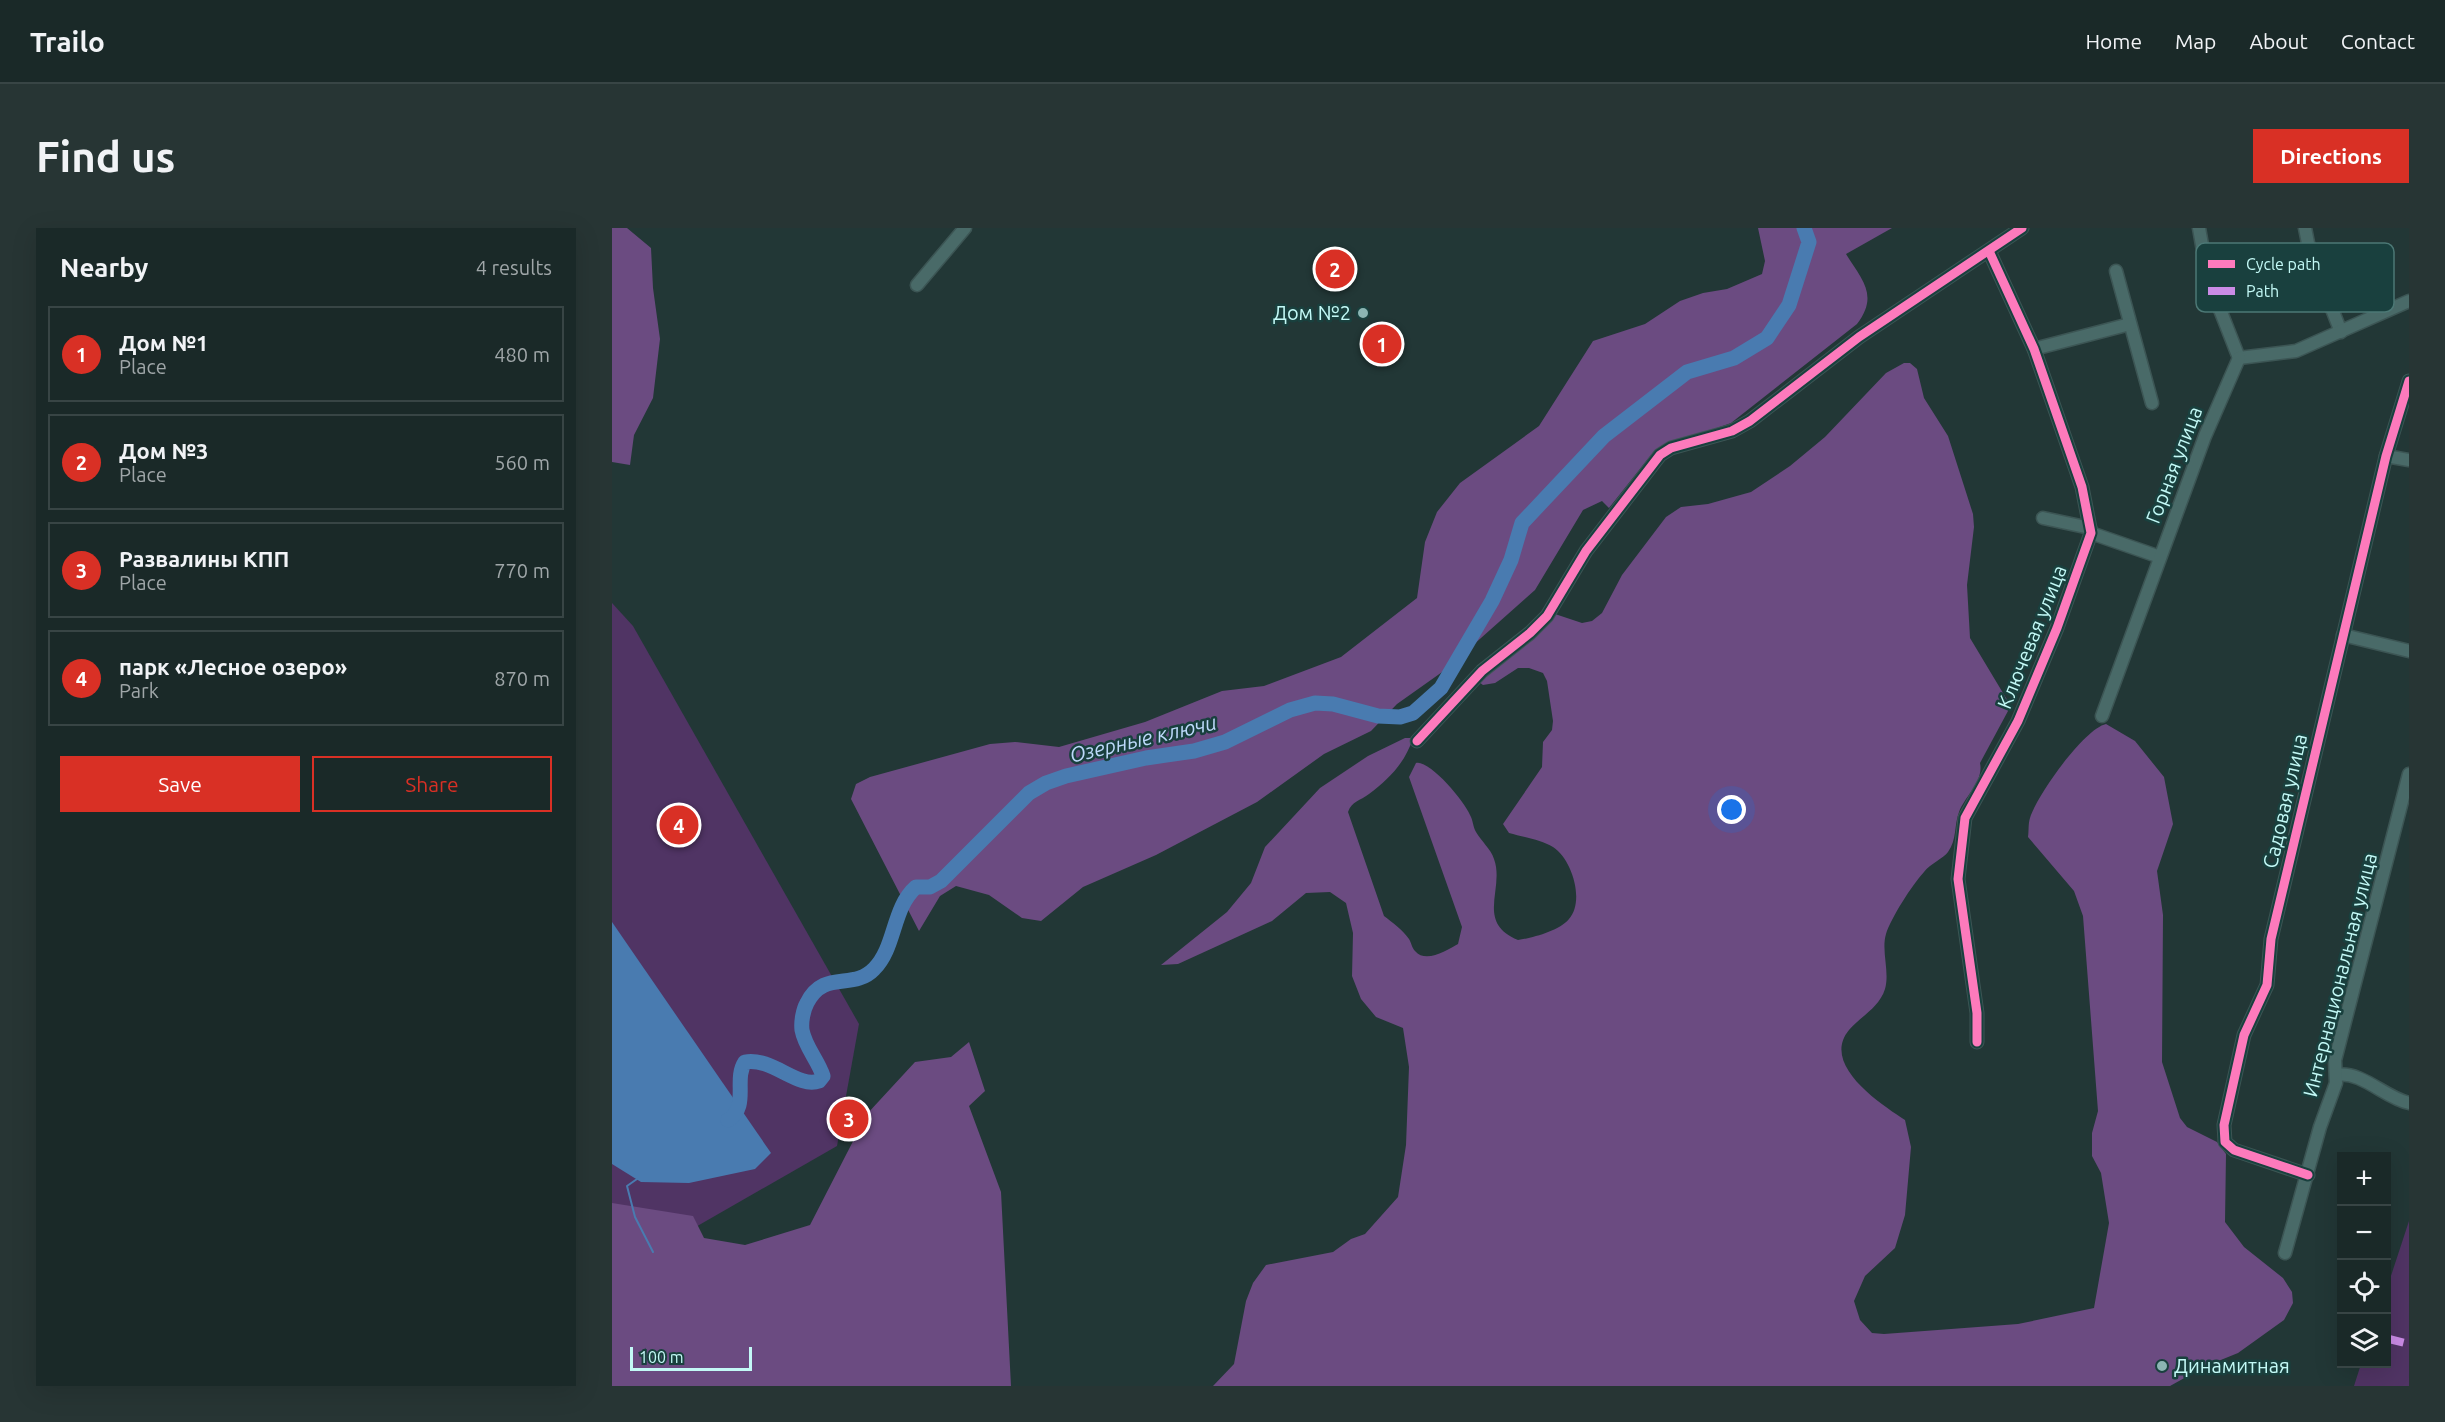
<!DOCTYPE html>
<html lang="en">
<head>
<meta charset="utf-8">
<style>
  :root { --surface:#1a2928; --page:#273534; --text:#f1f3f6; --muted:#9fa6a8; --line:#384545; --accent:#d93025 }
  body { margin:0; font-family:Ubuntu,sans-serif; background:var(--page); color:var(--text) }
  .controls { position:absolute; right:18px; bottom:18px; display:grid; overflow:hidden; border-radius:0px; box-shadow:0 6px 24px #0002 }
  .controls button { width:54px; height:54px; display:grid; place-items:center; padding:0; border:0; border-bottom:2px solid var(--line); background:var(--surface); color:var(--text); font:30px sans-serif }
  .scale { position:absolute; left:18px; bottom:15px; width:122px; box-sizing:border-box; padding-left:6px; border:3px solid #c3f9f6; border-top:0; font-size:16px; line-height:21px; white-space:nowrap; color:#c3f9f6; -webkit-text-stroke:4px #19403e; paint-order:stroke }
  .you { position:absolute; left:1120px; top:582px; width:21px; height:21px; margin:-15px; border:4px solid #fff; border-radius:50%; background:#1a73e8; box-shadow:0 0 0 9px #1a73e833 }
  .badge { display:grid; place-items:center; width:39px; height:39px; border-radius:50%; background:var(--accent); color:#fff; font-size:20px; font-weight:700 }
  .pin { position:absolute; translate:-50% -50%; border:3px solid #fff; box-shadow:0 2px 6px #0006 }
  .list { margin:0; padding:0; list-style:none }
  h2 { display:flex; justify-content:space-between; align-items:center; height:78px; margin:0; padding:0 24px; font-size:26px }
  h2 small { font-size:20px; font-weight:400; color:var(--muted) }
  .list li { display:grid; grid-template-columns:39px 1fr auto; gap:18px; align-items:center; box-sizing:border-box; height:96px; margin:0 12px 12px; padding:0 12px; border:2px solid var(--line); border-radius:0px }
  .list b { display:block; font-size:22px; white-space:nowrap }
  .list p { margin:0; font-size:20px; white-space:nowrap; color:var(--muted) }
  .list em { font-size:20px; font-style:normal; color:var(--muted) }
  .actions { display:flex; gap:12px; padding:18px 24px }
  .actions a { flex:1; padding:14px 0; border:2px solid var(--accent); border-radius:0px; text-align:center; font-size:21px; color:var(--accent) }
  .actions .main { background:var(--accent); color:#fff }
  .icon { flex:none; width:33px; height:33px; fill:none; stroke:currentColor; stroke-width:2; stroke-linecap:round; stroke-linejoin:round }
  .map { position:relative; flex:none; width:1797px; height:1158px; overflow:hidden; border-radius:0px }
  header { display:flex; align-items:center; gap:36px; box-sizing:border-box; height:84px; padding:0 30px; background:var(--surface); border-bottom:2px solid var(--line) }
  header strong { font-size:28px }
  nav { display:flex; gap:33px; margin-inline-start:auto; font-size:21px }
  .intro { display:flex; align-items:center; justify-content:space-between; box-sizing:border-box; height:144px; padding:0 36px }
  h1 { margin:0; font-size:42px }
  .button { padding:15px 27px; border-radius:0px; background:var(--accent); color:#fff; font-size:21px; font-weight:700 }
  main { display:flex; gap:36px; padding:0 36px }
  aside { flex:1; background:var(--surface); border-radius:0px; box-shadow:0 6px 24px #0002 }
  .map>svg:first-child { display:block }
</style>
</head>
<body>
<header>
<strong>Trailo</strong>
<nav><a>Home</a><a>Map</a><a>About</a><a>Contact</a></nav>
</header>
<div class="intro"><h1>Find us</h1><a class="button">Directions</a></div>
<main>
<aside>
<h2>Nearby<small>4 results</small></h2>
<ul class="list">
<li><span class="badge">1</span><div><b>Дом №1</b><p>Place</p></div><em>480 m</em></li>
<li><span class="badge">2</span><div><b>Дом №3</b><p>Place</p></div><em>560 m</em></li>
<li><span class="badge">3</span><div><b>Развалины КПП</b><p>Place</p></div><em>770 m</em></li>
<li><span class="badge">4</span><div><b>парк «Лесное озеро»</b><p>Park</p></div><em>870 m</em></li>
</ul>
<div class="actions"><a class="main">Save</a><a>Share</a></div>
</aside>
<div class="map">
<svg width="1797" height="1158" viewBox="0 0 1797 1158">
  <rect width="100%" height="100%" fill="#223736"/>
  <g fill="#503464">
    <path d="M0 375 21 398 247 796 225 918 0 1047Z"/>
    <path d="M1797 993V1158H1742L1749 1136H1774L1775 1060Z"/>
  </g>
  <g fill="#6b4b81">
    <path d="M0 0H15L39 20 41 60 48 111 41 170 22 207 18 237 0 234Z"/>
    <path d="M1146 0H1280L1234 26C1250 52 1267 67 1245 96L1119 195 1043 222 997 280 990 273 971 282 923 362 833 442 785 476 759 503 712 526 645 574 544 627 471 659 429 693 410 690 377 667 344 658 328 668 307 703 239 571 244 556 258 549 378 516 403 514 447 519 533 494 610 463 652 458 729 429 805 370 813 314 825 284 848 255 927 198 981 113 1033 96 1068 73 1091 65 1115 61 1150 46 1153 33Z"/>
    <path d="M1292 135H1298L1305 141 1312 170 1336 208 1361 286 1362 299 1355 357 1358 410 1397 475 1396 483 1368 535C1372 553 1353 568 1347 584 1342 597 1345 612 1336 624 1332 630 1318 636 1312 644 1300 657 1279 690 1274 706 1269 723 1278 744 1273 761 1267 780 1249 788 1237 802 1208 837 1270 877 1293 892L1299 919 1293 987 1283 1020 1253 1048 1242 1073 1248 1092 1260 1105 1272 1106 1406 1096 1482 1080 1497 995 1489 945 1480 928V905L1486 883 1471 688 1462 663 1416 609C1417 603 1416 596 1418 590 1425 567 1472 501 1494 496L1523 513 1552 549 1561 596 1545 643 1551 687 1550 834 1568 890 1575 899 1605 914 1614 926 1613 994 1632 1019 1671 1050 1680 1064 1681 1075 1672 1092 1626 1125 1594 1138 1558 1158H601L622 1136 634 1073 641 1055 654 1037 721 1024 739 1011 753 1006 786 969 794 917 797 839 791 800 764 789 749 771 740 748 741 705 734 675 718 664 694 665 660 693 566 736 549 737 615 684 639 655 653 619 708 560 756 528 793 510H801C793 535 777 551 757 566 748 573 740 573 736 584L772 688C781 695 790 701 797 711 799 714 800 720 803 723 814 736 835 722 846 716L850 699 797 549 804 535C818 532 852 573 858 587 861 592 861 599 864 604 869 613 879 621 882 631 893 661 863 694 906 712 920 710 947 703 957 691 973 673 960 631 941 619 929 612 911 609 897 605L891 596 930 539 931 514 940 502 941 493 935 453 931 445 917 440H906L883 455 871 457 867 454 868 450 940 385 970 395 980 393 990 385 1010 347 1054 289 1069 279 1096 276 1139 264 1178 238 1213 209 1274 145Z"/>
    <path d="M357 814 373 863 357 878 389 964 399 1158H0V975L81 988 92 1010 133 1017 198 997 255 886 303 834 339 829Z"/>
  </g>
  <path fill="#497bb0" d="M0 694 159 925 143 941 77 955 29 954 0 936Z"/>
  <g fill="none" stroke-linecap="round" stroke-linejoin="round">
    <path stroke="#497bb0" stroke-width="2" d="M25 951 15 958 23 989 41 1024"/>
    <path stroke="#497bb0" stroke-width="15" d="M116 892C138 878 121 852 133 834 160 829 186 861 207 853L211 848C206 832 193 819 190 802 189 794 191 782 195 775 212 741 241 763 262 741 284 719 280 680 304 659H318L329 653 417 565 434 555 454 548 534 530 582 523 613 514 678 482 703 475 721 476 766 488 788 489 801 485 829 460 880 373 899 332 910 295 992 208 1075 144 1122 130 1155 110 1177 77 1197 14 1192 0"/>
    <defs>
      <g id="minor">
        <path d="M1587 0 1596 51 1627 130"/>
        <path d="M1693 0 1698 25 1729 104"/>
        <path d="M1504 43 1540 175"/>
        <path d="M305 57 353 0"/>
        <path d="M1422 121 1518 96"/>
        <path d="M1627 130 1684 123 1797 73"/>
        <path d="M1774 228 1797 232"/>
        <path d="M1431 290 1478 300"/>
        <path d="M1479 305 1548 329"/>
        <path d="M1731 407 1797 423"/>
        <path d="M1490 488 1593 208 1627 130"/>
        <path d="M805 513 870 443 918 405 935 388 974 323 1048 227 1059 220 1120 203 1138 193 1247 109 1410 0"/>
        <path d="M1365 814V785L1346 651 1353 590 1406 493 1445 400 1479 305 1470 259 1422 121 1377 23"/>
        <path d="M1725 847C1750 843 1773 870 1797 875"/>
        <path d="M1696 947 1622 922 1613 914 1612 897 1632 807 1655 757 1659 711 1774 228 1797 153"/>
        <path d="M1673 1025 1708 899 1724 855 1723 832 1797 546"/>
      </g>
    </defs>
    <use href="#minor" stroke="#3c5554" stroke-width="15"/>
    <use href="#minor" stroke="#496a68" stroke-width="12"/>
    <path stroke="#ca8be6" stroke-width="8" stroke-dasharray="15 8" stroke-linecap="butt" d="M1777 1111 1797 1116"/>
    <defs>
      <g id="cycleway">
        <path d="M805 513 870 443 918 405 935 388 974 323 1048 227 1059 220 1120 203 1138 193 1247 109 1410 0"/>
        <path d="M1365 814V785L1346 651 1353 590 1406 493 1445 400 1479 305 1470 259 1422 121 1377 23"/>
        <path d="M1696 947 1622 922 1613 914 1612 897 1632 807 1655 757 1659 711 1774 228 1797 153"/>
      </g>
    </defs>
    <use href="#cycleway" stroke="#19403e" stroke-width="13"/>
    <use href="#cycleway" stroke="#fd7abc" stroke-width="9"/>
  </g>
  <g fill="#8bb5b3" stroke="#19403e" stroke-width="2">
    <circle cx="751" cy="85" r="6"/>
    <circle cx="1550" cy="1138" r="6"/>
  </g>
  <g text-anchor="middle" stroke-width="5" stroke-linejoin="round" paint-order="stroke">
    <g font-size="20" fill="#c3f9f6" stroke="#19403e" text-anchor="end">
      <text x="739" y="92">Дом №2</text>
      <text x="1562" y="1145" text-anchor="start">Динамитная</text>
    </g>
    <g font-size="20" fill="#c3f9f6" stroke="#19403e">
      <text transform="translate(1562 237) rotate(-69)" y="7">Горная улица</text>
      <text transform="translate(1420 409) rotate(-68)" y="7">Ключевая улица</text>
      <text transform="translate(1673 573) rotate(-77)" y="7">Садовая улица</text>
      <text transform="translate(1728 747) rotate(-76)" y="7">Интернациональная улица</text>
    </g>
    <g font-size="21" font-style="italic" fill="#bdd9fa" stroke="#19403e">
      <text transform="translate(531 511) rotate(-13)" y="7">Озерные ключи</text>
    </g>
  </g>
  <rect x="1584" y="15" width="198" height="69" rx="9" fill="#19403e" stroke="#4c7875" stroke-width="1.5"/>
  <rect x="1596" y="32" width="27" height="8" fill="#fd7abc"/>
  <rect x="1596" y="59" width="27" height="8" fill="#ca8be6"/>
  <g font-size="16" fill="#c3f9f6">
    <text x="1634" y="42">Cycle path</text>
    <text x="1634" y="69">Path</text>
  </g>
</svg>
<div class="controls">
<button>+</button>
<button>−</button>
<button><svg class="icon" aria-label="locate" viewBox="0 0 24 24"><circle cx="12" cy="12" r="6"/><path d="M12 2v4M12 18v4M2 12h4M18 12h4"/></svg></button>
<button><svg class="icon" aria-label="layers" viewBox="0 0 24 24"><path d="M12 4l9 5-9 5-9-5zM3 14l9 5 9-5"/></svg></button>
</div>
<div class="scale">100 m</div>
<div class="you"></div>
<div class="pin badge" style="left:770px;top:116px">1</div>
<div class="pin badge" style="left:723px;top:41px">2</div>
<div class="pin badge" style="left:237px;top:891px">3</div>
<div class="pin badge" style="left:67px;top:597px">4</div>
</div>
</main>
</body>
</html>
